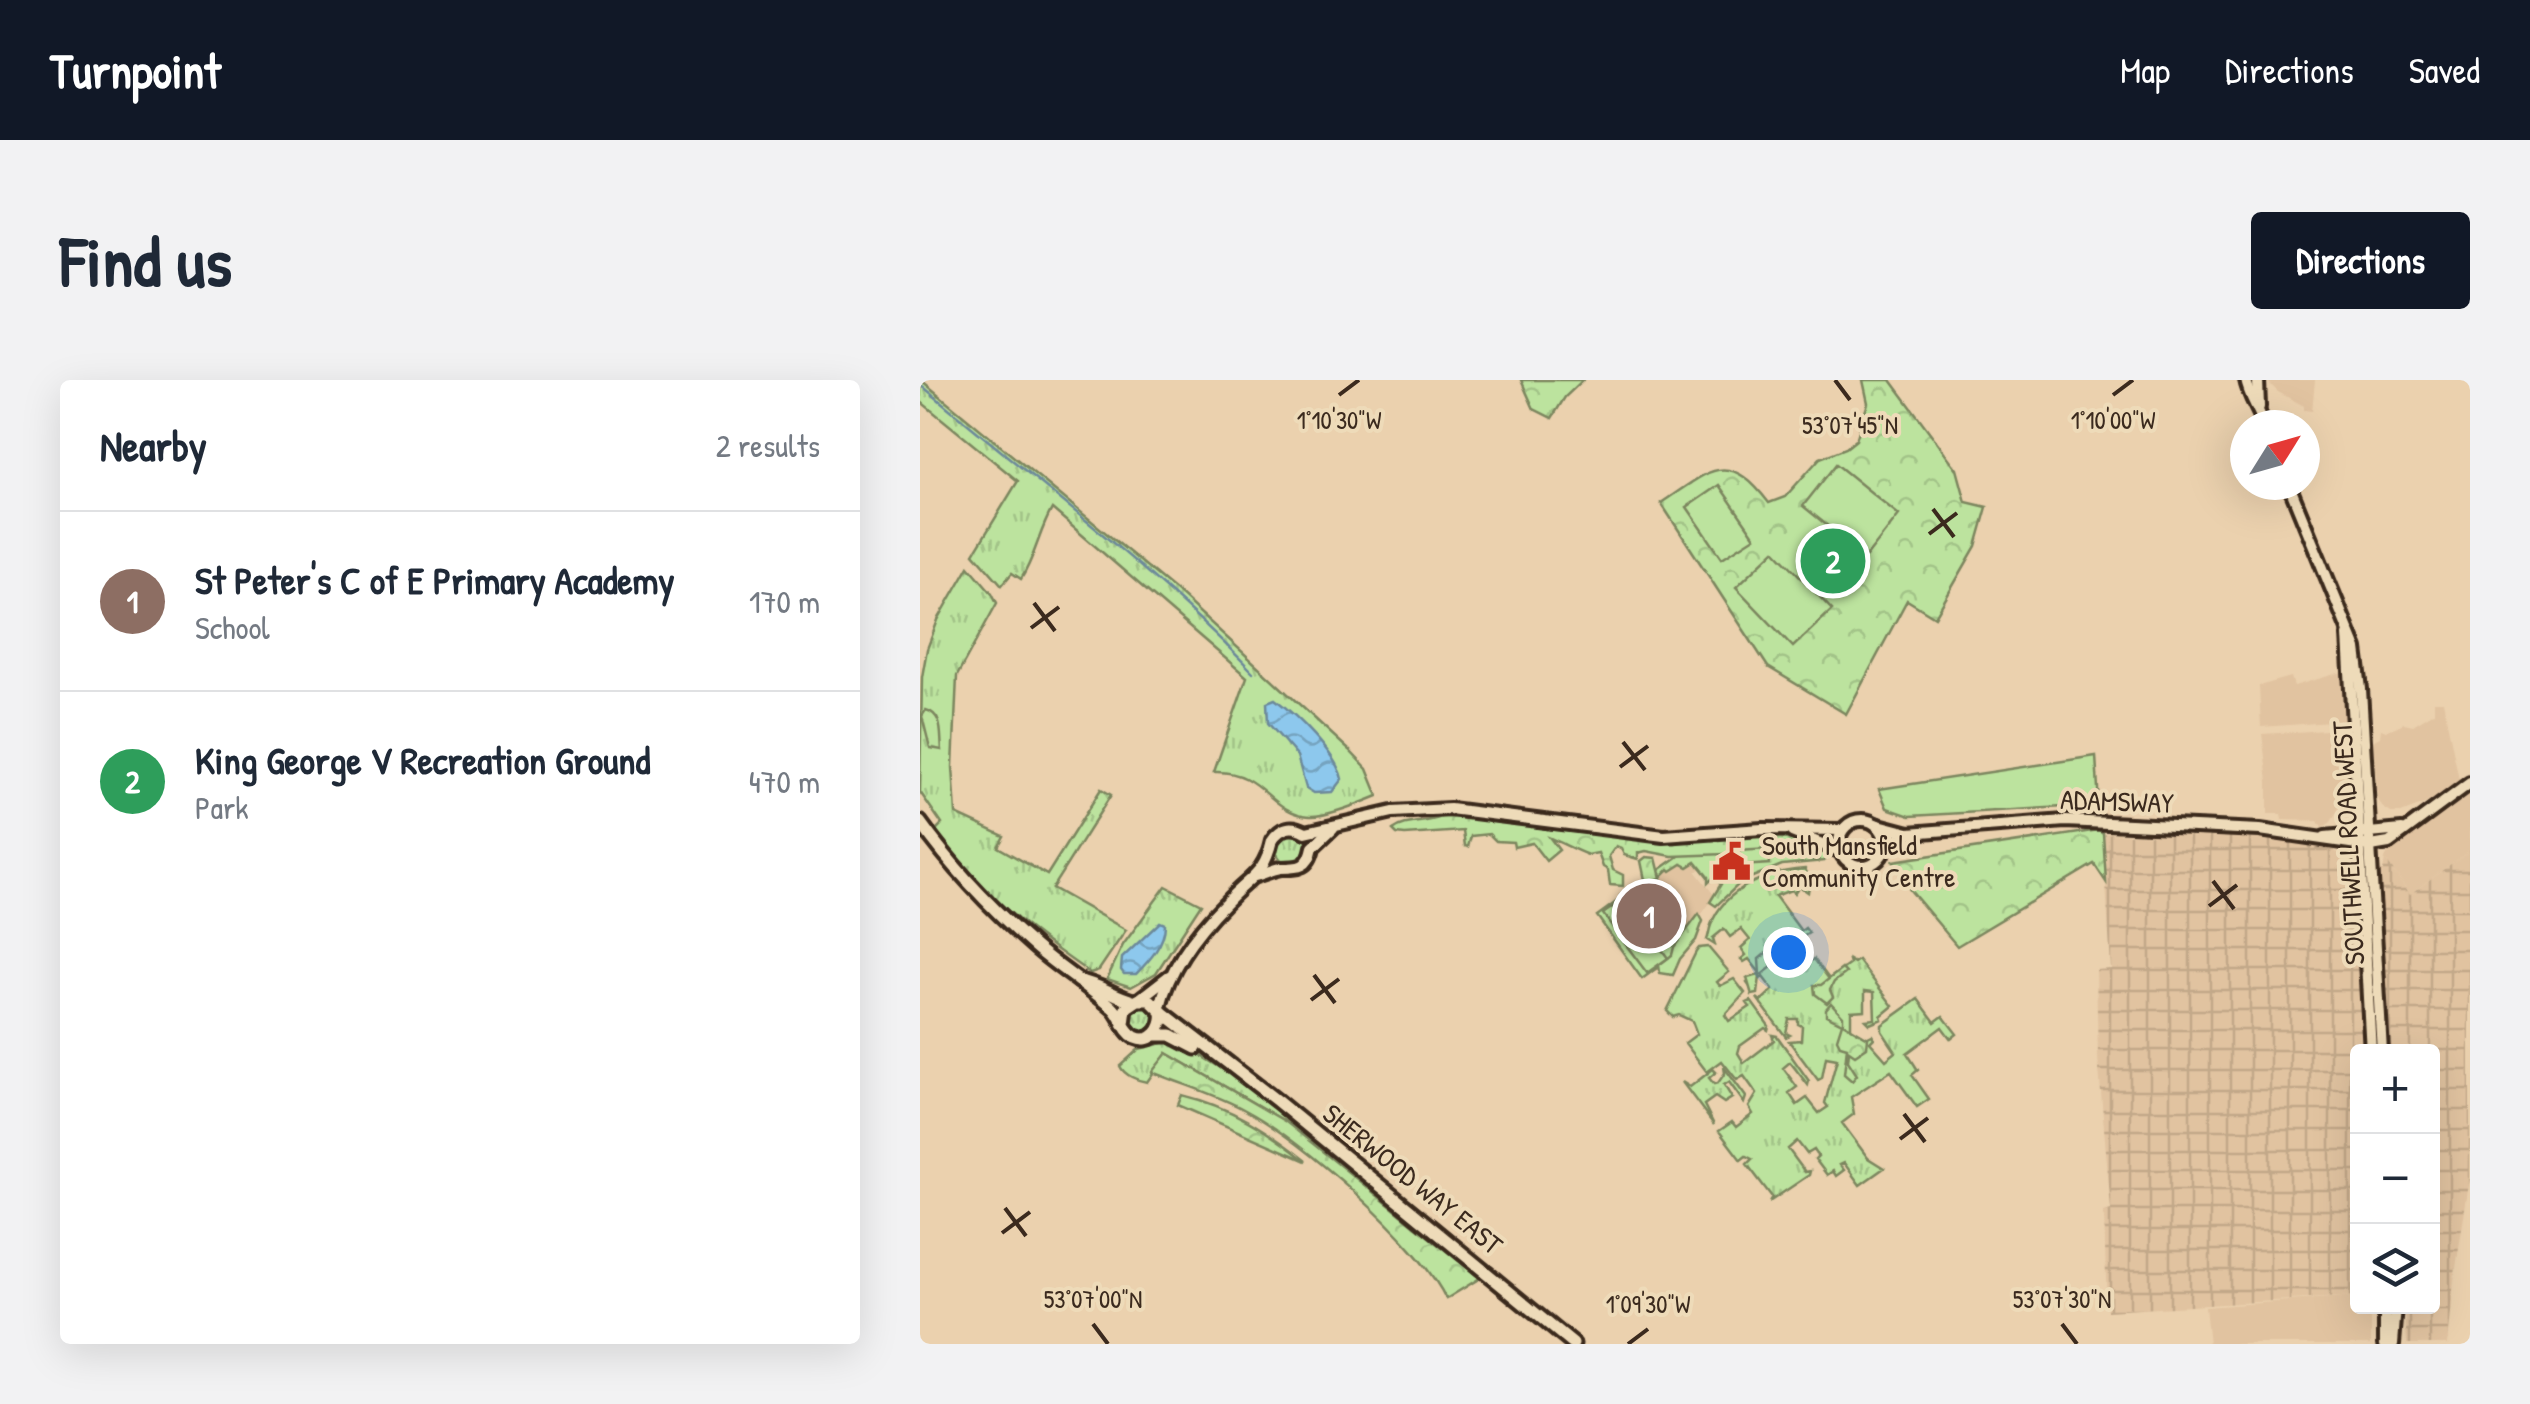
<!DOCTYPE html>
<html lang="en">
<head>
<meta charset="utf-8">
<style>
  :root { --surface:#fff; --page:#f2f2f3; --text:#1f2937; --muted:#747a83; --line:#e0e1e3; --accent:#111827 }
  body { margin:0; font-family:"Patrick Hand",sans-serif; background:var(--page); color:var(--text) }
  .controls { position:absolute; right:30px; bottom:30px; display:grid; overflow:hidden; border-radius:10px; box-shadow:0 10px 40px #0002 }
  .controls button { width:90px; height:90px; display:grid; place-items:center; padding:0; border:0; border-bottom:2px solid var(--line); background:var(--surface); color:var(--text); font:50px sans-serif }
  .compass { position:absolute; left:1310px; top:30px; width:90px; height:90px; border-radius:50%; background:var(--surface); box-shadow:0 10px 40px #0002; rotate:53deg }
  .you { position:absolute; left:868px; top:572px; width:35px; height:35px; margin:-25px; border:8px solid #fff; border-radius:50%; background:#1a73e8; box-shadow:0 0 0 15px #1a73e833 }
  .badge { display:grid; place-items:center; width:65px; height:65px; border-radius:50%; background:var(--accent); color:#fff; font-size:32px; font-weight:700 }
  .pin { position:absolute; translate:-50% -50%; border:5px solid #fff; box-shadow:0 2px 10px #0006 }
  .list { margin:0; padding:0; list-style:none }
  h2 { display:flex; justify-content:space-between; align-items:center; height:130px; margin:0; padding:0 40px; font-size:42px }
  h2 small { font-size:32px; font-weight:400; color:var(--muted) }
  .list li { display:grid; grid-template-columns:65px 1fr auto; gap:30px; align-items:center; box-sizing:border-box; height:180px; padding:0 40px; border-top:2px solid var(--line) }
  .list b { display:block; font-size:38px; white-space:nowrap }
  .list p { margin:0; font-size:32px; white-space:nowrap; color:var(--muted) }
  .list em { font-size:32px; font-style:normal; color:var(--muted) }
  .icon { flex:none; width:55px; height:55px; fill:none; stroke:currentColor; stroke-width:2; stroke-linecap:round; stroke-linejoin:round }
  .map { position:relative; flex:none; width:1550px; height:964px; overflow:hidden; border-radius:10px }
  header { display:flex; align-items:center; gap:60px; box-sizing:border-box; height:140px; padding:0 50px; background:var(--accent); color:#fff }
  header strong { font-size:48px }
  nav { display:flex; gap:55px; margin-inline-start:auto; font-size:35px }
  .intro { display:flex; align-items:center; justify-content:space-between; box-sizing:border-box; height:240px; padding:0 60px }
  h1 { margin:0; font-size:70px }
  .button { padding:25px 45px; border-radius:10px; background:var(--accent); color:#fff; font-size:35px; font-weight:700 }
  main { display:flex; gap:60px; padding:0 60px }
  aside { flex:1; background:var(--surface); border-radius:10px; box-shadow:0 10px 40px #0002 }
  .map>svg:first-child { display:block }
</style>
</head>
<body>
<header>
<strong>Turnpoint</strong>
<nav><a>Map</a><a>Directions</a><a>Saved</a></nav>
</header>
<div class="intro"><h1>Find us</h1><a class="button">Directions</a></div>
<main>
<aside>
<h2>Nearby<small>2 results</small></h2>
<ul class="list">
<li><span class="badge" style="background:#8d6e63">1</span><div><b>St Peter's C of E Primary Academy</b><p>School</p></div><em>170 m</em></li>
<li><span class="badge" style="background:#2e9e5b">2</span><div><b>King George V Recreation Ground</b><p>Park</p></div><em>470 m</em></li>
</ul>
</aside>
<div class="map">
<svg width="1550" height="964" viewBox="0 0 1550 964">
  <defs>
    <pattern id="industrial-grid" width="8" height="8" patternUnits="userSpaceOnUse" patternTransform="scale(2.5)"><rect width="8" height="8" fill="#e1c3a0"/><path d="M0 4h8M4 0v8" fill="none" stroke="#c2a889"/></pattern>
    <pattern id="grass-tufts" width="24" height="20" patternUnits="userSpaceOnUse" patternTransform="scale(2.5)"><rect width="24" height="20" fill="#bce39e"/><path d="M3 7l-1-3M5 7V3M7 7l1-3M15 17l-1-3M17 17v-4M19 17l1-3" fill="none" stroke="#a2c388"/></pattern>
    <pattern id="forest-crowns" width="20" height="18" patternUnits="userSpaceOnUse" patternTransform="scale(2.5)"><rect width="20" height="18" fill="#bce39e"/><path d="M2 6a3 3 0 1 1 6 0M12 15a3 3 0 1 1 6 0" fill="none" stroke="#a2c388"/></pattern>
    <pattern id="water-waves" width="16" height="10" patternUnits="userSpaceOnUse" patternTransform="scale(2.5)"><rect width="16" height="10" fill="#8dc8ed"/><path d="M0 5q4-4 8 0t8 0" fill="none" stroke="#74a3bf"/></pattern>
  </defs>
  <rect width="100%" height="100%" fill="#ebd1ae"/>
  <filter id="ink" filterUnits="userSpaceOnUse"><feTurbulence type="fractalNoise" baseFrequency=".01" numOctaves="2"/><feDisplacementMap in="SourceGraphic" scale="20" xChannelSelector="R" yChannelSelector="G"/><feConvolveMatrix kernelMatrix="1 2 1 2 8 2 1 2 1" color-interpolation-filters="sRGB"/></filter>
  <g filter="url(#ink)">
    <g fill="#e1c3a0">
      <path d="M1346 0H1395L1392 31 1384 30V26L1358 12Z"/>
      <path d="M1422 292 1425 341 1341 347 1339 306 1371 297 1374 306Z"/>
      <path d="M1514 321H1523L1539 400 1512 421 1481 433H1471L1462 427 1458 419 1452 361 1460 357 1461 349 1466 351 1484 343 1493 345 1514 332Z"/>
      <path d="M1423 349 1424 418 1411 442 1402 448 1398 441 1362 440 1361 434H1348V401L1342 354Z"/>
      <path d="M1550 413V470L1490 514 1465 479 1469 472Z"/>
      <path d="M763 473 786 484 776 492 795 516 768 553 746 595 735 590 722 599 677 536Z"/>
      <path d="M1437 916 1438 926 1451 927V964H1289L1285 927Z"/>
    </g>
    <path fill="url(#industrial-grid)" d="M1183 453 1323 457 1409 468 1422 475 1431 492 1463 491 1465 479 1490 514 1550 470V798L1534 900 1528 964H1487L1485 927 1512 926V672H1438L1437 916 1187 931 1184 832 1191 830 1178 677 1176 590 1191 589Z"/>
    <g fill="url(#grass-tufts)" stroke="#7c865e" stroke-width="2.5">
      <path d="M1 0 255 210 429 370 447 389 458 416C441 423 407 437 390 436 348 433 344 390 294 392L327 297 132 129C119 151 115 178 101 199L92 193 82 205 54 173 98 101 0 21Z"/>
      <path d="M49 186 72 213 77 223 37 296 33 387 36 434 84 456 78 467 127 495 181 409 191 415 132 508 206 550 179 590 170 593C113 554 54 508 16 450L22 444 0 412 2 297 7 269 18 240Z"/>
      <path d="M638 446C666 450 694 456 722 457 778 460 866 436 912 475L904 481 862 485 825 500 818 495 819 504 796 526 790 522 801 504 793 498 788 503V497L776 482 768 487 762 484 751 491 749 489 742 496 738 491 762 474 637 453Z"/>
      <circle cx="372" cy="468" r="16"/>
      <path d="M885 489 890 499 888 512 879 506 874 513 871 510 855 516 881 551 885 548 889 553 876 561 866 555 862 558 870 570 875 567 885 580 882 583 884 586 894 579 909 599 930 584 929 580 934 583 938 580 973 626 961 636 962 639 950 644 946 640 955 639 954 612 945 611V630L931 631V648L940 661 952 655 954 658 950 662 966 680 976 672 962 651V645L998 619 1015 642 1023 636 1037 654 1031 659 1022 647 987 673 998 690 992 695 1009 719 997 727 971 691 931 717 934 734 922 743 948 778 964 788 940 805 924 783 920 785 924 790 916 796 913 791 907 795 895 779 898 776 894 770 887 774 877 761 868 769 885 792 890 791 889 795 849 822 852 817 827 784 832 779 826 776 821 780 799 751 812 742 816 747 833 734 829 727 837 714 824 696 817 700 802 681 787 692 765 663 777 654 772 641 759 635 753 637 747 631 776 572 779 568 788 567 809 592 797 602 800 606 814 599 825 613 805 635 809 641 830 627 827 623 831 621 849 646 848 650 845 648 820 666 818 673 824 683 854 660 852 655 857 656 889 701 888 705 870 682 863 688 877 707 869 713 877 725 887 718 899 733 908 727 905 723 917 679 906 677 902 698 898 700 869 661 881 660 882 646 878 644V639H869L866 653 870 655 866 657 837 618 841 621 853 610 843 597 830 607 827 603 840 593 829 579 824 582 821 579 826 575 821 568 830 560 821 549 810 557 804 549 793 558 795 565 787 560C789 555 789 550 791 545 804 508 850 491 885 489Z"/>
      <path d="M721 504 750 549 754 547 760 552 766 547 769 551 749 579 722 599 677 536Z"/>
      <path d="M246 506 281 524 236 593 211 607 187 599 203 565Z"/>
      <circle cx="223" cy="639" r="14"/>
      <path d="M251 661C305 684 350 724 396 760L395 764 366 742 247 673 227 702C218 701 204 695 200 686L219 669Z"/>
      <path d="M804 687 826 717 824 723 809 702 804 705 812 718 804 723 795 717 784 725 794 745 762 702 770 707 793 689 796 692 789 698 794 704 798 703 805 693Z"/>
    </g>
    <g fill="url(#forest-crowns)" stroke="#7c865e" stroke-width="2.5">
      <path d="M601 0H663L645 17 632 38 614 29Z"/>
      <path d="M943 0H971L1037 89 1046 122 1067 127 1056 166 1015 237 987 220 926 334 848 287 741 123C790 91 806 67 849 123L865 117 900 78 926 68 936 60 948 23Z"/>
      <path d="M6 330C24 335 20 355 22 370L10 368 2 336Z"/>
      <path d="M521 437C558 436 592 442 628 449 637 451 648 449 658 450 697 455 735 461 774 459 794 459 907 446 898 482L889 478 868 479 862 472 752 476 726 471 718 473V479L704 475 701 468 696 466 689 476 693 490 703 495V506L690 505 688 490 683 487 678 473 668 475C655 470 644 464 630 458L639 470 626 481 612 463 594 467 593 462 576 461 569 454 551 456 548 467 545 466 543 451 485 455 477 454 473 450C486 440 505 444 521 437Z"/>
      <path d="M1179 450 1183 453 1186 502 1174 484 1037 566 990 510 973 481Z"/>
      <path d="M726 477 736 478 741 498 729 502 726 511 715 515 711 523 700 521V516L725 500 721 481Z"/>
      <path d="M779 534 783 541 776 560 760 579 753 595 740 593 739 585 752 575 754 567Z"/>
      <path d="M846 573 850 574 852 587 840 596 838 614 832 615 827 598 840 595 839 579Z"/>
      <path d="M922 589 926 593 914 602 910 610 913 617 907 623 895 614 894 605H901Z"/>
      <path d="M911 623 923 636V643L948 658 947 667 935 675 929 671 928 681 937 695 932 701 924 694 927 667 920 665 917 659 922 643 906 635V629Z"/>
      <path d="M247 673 366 742 560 898 526 919C499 862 382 760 325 730 296 714 263 705 232 692Z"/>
      <path d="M262 715C311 727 347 750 386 781L258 725Z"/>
    </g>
    <g fill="#bce39e" stroke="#7c865e" stroke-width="2.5">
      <path d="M916 84 979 135 946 177 883 126Z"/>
      <path d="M799 105 835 157 802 178 767 127Z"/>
      <path d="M855 170 912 230 873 267 816 207Z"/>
      <path d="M1176 376 1179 425 990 436 967 428 959 409Z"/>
      <path d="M849 469 850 484 820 486 819 471Z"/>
      <path d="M711 514 727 536 721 541 748 578 727 593 683 534Z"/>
    </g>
    <g fill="url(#water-waves)" stroke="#6c899a" stroke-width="2.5">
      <path d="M355 319C376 335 417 374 422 399L412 412 394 413 386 408 377 376 348 343 347 322Z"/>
      <path d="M240 542 245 544C245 564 229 581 216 594H204L201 590 202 578Z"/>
    </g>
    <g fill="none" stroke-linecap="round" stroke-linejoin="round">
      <path stroke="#6c899a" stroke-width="2.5" d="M0 4C112 99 231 186 333 292"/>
      <defs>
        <g id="major">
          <path d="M1326 0C1329 17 1339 29 1344 45"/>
          <path d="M1338 0 1339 27"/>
          <path d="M1369 105 1436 269 1441 309 1462 672"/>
          <path d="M1428 255 1451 672"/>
          <circle cx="942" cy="463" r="23"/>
          <path d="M955 444 989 453 1145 441 1340 450 1451 466 1469 463 1550 403"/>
          <path d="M872 452 919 471"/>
          <path d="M1405 457 1482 450"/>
          <path d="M335 496C343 494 353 489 361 488 379 488 389 488 393 467L413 448"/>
          <path d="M218 620 249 596"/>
          <path d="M240 627C249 588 278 550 307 521 330 496 344 495 352 460 361 447 372 444 386 452L473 432 530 429 744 456 842 449 922 450"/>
          <path d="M1465 964V926"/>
          <path d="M1473 964 1476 926"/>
        </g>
        <g id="highway">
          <path d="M0 442C32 487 72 529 114 566 139 588 167 605 192 627 202 635 203 651 215 657 233 665 244 647 242 632L230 620H218L206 628 204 644"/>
          <path d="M159 601C179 604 194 616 213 621"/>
          <path d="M242 632 357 721 653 964"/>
          <path d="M234 655H251L276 668"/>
        </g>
      </defs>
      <use href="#major" stroke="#3b2a1e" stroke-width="18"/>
      <use href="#highway" stroke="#3b2a1e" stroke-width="19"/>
      <use href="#major" stroke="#eedbb9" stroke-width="10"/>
      <use href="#highway" stroke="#eedbb9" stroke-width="11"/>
    </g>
  </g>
  <path fill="none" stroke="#3b2a1e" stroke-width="4" d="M915 0 930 20M419 15 439 0M1193 15 1213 0M1013 129 1034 157M1009 154 1037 133M114 223 135 251M111 248 139 227M703 362 725 390M700 387 728 366M1293 501 1314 529M1289 526 1317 505M394 595 415 623M391 620 419 599M984 734 1005 762M980 759 1008 738M85 828 106 856M82 853 110 832M173 944 188 964M1142 944 1157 964M708 964 728 949"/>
  <defs>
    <symbol id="civic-bare" viewBox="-9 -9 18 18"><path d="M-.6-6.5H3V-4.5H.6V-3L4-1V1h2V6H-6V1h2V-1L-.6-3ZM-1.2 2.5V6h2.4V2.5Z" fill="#c8321e" stroke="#eedbb9" stroke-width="2.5" paint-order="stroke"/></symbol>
  </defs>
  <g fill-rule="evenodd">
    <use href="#civic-bare" x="784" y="454" width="55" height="55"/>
  </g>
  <g text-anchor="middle" stroke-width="8" stroke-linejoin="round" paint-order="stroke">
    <g font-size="28" fill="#3b2a1e" stroke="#eedbb9">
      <text transform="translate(1197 421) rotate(2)" y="10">ADAMSWAY</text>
      <text transform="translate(1428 463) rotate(-93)" y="10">SOUTHWELL ROAD WEST</text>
      <text transform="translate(493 799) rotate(39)" y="10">SHERWOOD WAY EAST</text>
    </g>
    <g font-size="28" fill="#3b2a1e" stroke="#eedbb9" text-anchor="start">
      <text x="842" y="475">South Mansfield<tspan x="842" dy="32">Community Centre</tspan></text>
    </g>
  </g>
  <g font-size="25" text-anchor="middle" fill="#3b2a1e" stroke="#eedbb9" stroke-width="8" stroke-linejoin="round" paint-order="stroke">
    <text x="419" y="49">1°10'30"W</text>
    <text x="1193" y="49">1°10'00"W</text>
    <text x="930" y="54">53°07'45"N</text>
    <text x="173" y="928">53°07'00"N</text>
    <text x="1142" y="928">53°07'30"N</text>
    <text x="728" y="933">1°09'30"W</text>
  </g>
</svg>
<div class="controls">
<button>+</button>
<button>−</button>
<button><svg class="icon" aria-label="layers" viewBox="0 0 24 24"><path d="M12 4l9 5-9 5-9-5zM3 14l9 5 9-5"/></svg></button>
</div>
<svg class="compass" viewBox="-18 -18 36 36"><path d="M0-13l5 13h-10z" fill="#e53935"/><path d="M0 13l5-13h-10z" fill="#747a83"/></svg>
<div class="you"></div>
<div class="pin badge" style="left:729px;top:536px;background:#8d6e63">1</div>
<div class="pin badge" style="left:913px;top:181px;background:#2e9e5b">2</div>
</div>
</main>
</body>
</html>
